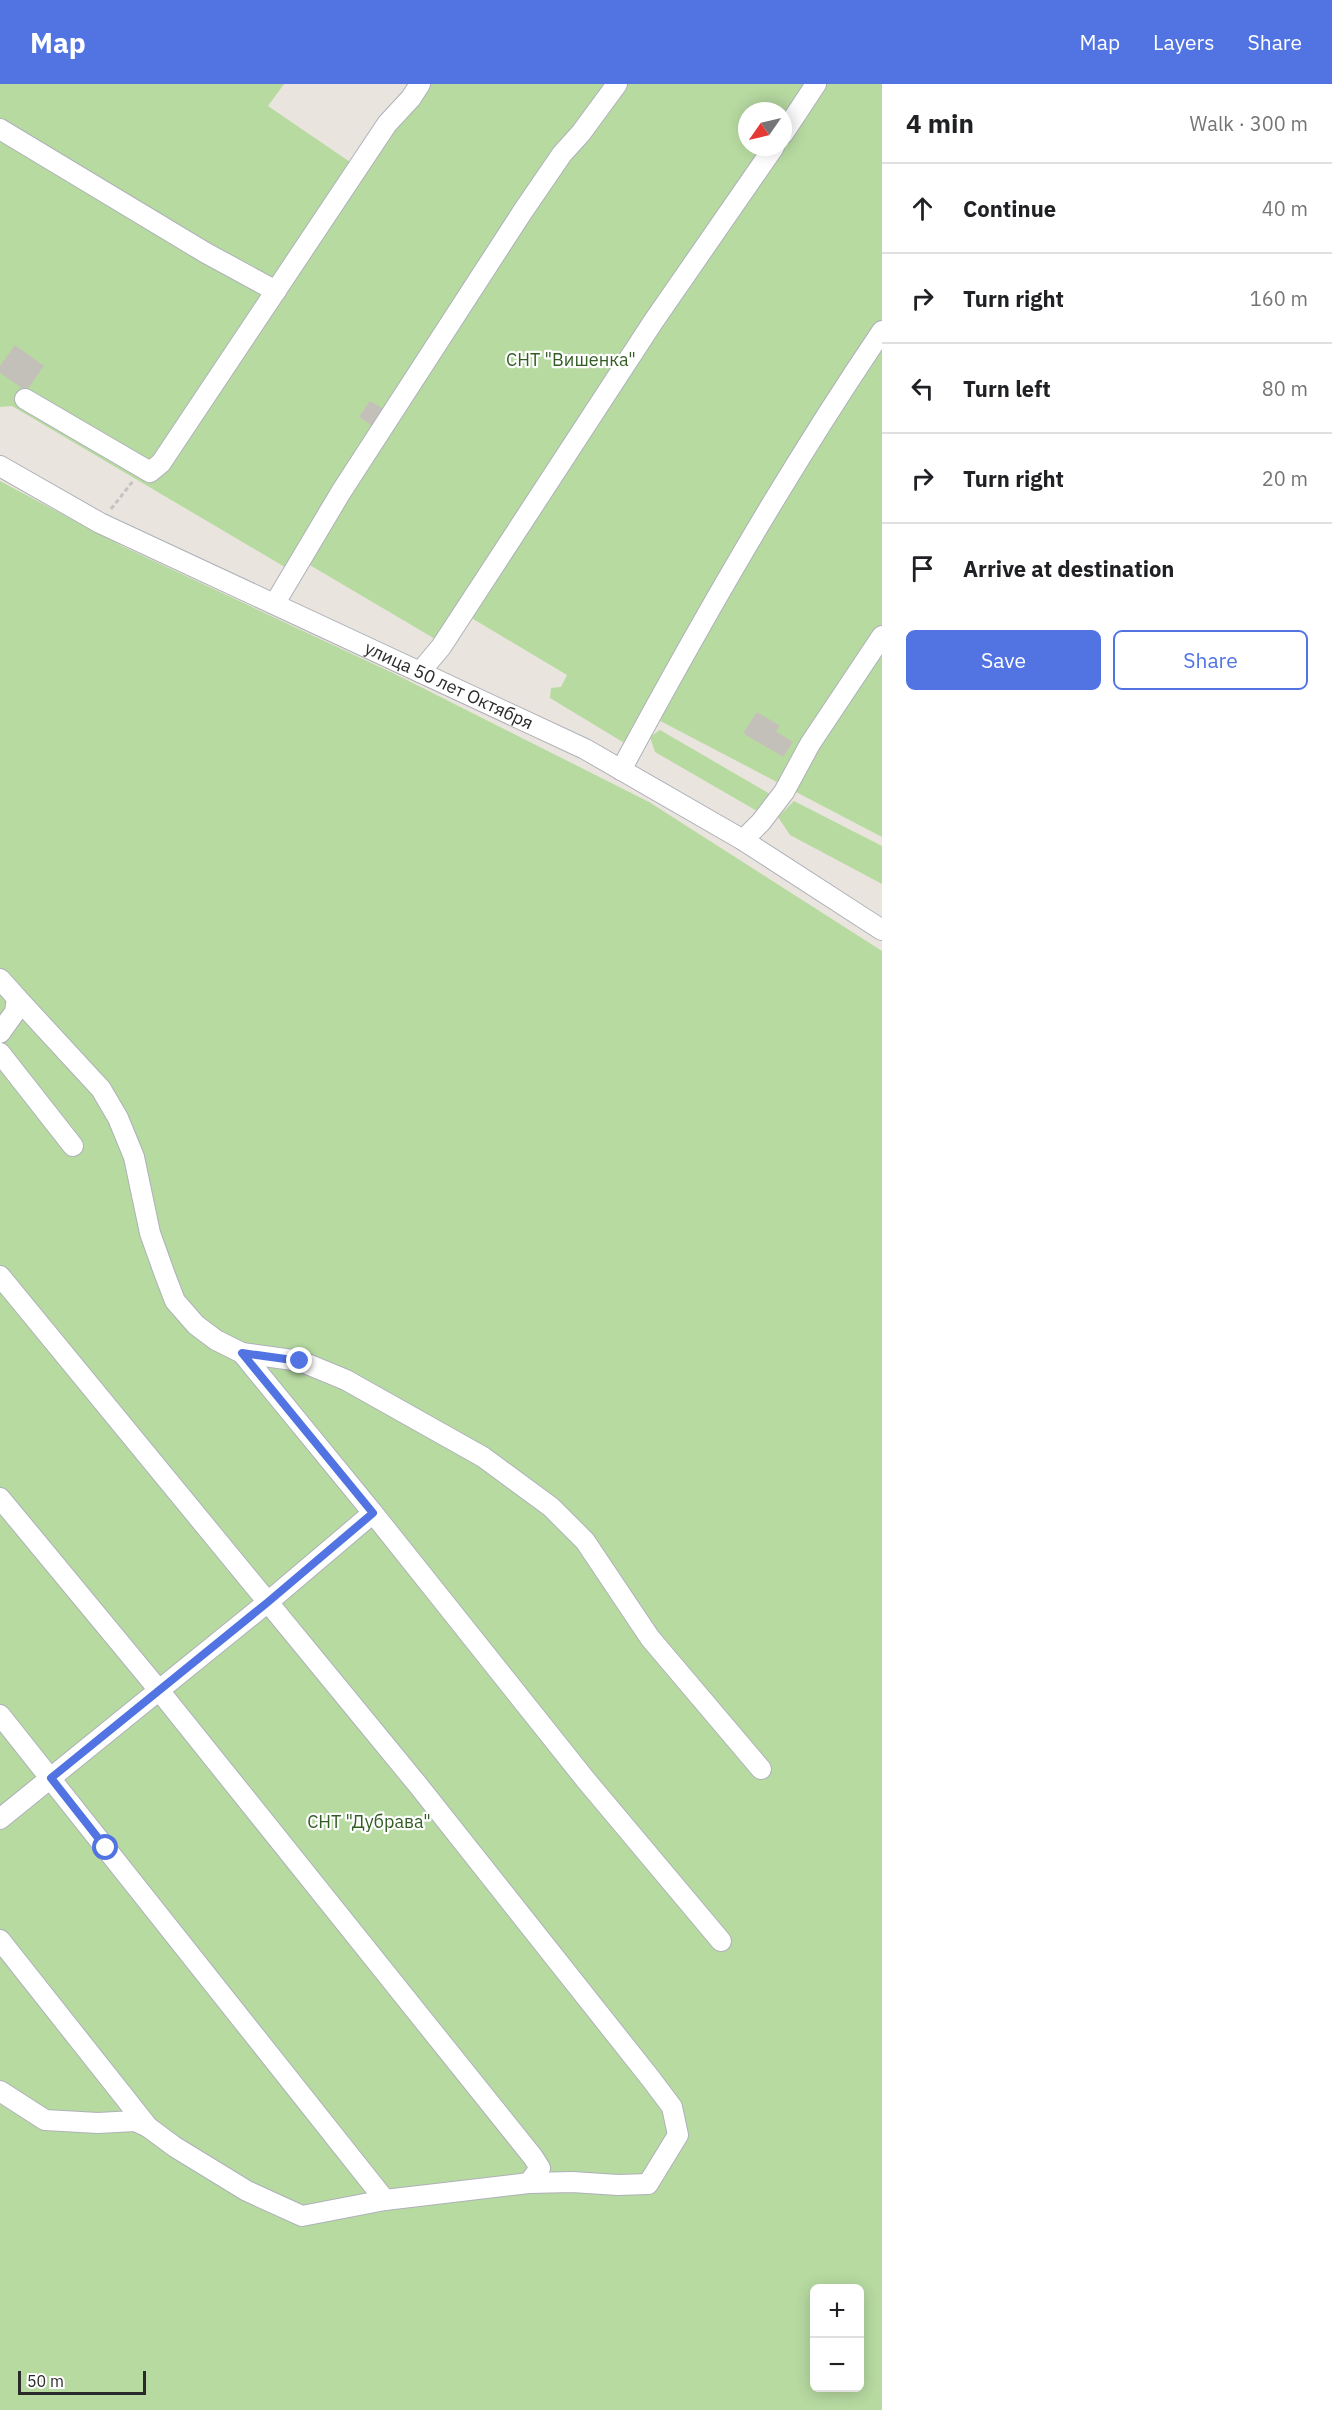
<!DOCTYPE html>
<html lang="en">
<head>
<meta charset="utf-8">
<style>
  :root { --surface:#fff; --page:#f6f6f6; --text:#202124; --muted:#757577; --line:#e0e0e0; --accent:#5274e3 }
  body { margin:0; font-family:"IBM Plex Sans",sans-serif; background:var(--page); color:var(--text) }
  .controls { position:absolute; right:18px; bottom:18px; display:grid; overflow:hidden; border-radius:9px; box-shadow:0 3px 15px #0003 }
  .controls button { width:54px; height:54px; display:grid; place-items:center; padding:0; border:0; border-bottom:2px solid var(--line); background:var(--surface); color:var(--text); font:30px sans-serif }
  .compass { position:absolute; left:738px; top:18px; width:54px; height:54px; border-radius:50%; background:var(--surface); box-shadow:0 3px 15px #0003; rotate:236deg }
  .scale { position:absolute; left:18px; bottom:15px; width:128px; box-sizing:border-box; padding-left:6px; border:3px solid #2a2a2a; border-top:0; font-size:16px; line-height:21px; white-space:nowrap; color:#2a2a2a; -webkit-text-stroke:4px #fff; paint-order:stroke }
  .stop { position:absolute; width:18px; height:18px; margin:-14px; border:4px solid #5274e3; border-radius:50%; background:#fff }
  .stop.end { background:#5274e3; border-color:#fff; box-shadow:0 2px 6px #0008 }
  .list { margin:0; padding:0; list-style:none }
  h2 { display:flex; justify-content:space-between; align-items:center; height:78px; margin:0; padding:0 24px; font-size:26px }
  h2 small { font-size:20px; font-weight:400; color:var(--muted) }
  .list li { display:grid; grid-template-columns:39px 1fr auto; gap:18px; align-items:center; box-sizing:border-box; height:90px; padding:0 24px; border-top:2px solid var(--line) }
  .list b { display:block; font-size:22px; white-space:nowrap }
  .list em { font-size:20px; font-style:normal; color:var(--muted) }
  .actions { display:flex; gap:12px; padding:18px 24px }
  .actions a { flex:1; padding:14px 0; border:2px solid var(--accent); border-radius:9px; text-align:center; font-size:21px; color:var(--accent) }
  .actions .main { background:var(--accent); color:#fff }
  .icon { flex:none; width:33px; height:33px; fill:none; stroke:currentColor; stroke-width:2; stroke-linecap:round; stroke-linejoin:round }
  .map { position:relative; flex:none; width:882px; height:2326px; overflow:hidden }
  header { display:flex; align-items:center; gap:36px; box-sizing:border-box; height:84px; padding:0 30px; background:var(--accent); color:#fff }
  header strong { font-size:28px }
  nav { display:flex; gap:33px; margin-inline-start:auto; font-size:21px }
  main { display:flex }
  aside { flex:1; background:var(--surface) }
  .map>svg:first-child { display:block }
</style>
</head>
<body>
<header>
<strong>Map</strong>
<nav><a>Map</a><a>Layers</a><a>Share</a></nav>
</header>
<main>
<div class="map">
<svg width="882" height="2326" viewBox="0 0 882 2326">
  <rect width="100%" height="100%" fill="#eae4de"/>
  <g fill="#b7daa1" fill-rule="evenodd">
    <path d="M0 0H284L268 22 353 80 414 0H882V753L647 630 626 660 550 614 551 604 561 603 567 591 468 532 447 562 308 480 300 492 12 322 0 323ZM747 27H783V63H747Z"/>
    <path d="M0 397 122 462 395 590 649 718 882 867V2326H0ZM814 2204H860V2304H814Z"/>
    <path d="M660 646 770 710 757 727 655 668 650 653Z"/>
    <path d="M794 717 882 762V800L790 751 778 733Z"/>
  </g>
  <g fill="#c3bfb9" stroke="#c5c0b8" stroke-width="1.5">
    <path d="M15 262 43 282 26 306 0 288V283Z"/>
    <path d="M370 318 387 328 377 344 360 333Z"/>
    <path d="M757 629 779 642 775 648 792 658 783 672 744 649Z"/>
  </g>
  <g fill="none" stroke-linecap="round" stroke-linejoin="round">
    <defs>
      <g id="minor">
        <path d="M0 45 206 169 276 207"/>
        <path d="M783 50 816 0"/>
        <path d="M25 315 150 388 161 379 387 40 411 14 420 0"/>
        <path id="s1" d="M0 382 100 439 585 665 743 756 882 846"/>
        <path d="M275 519 341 408 523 127 562 70 581 49 617 0"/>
        <path d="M420 588 441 563 653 238 774 63"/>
        <path d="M621 686C702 536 786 389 882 247"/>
        <path d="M743 756 761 738 784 708 810 660 882 552"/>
        <path d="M0 895 17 914 15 928 0 949"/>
        <path d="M17 914 101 1005 118 1034 134 1073 150 1149 165 1191 175 1217 196 1241 216 1256 242 1269 300 1277 346 1296 483 1373 551 1423 585 1457 650 1554 761 1685"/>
        <path d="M0 969 73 1062"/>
        <path d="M0 1192 418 1701 651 1995 672 2023 678 2051 648 2100 618 2101 572 2098 529 2099 385 2116 302 2132 247 2107 175 2063 148 2043 135 2037 98 2039 45 2036 0 2007"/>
        <path d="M0 1414 158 1605 533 2073 540 2084 529 2099"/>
        <path d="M373 1429 585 1695 721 1857"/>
        <path d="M0 1631 385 2116"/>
        <path d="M0 1735 268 1518 373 1429 242 1269"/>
        <path d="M0 1856 148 2043"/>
      </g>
    </defs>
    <use href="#minor" stroke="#aeb1b9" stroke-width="22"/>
    <path stroke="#c3c3c3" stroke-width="3" stroke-dasharray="4.5 3" stroke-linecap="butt" d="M111 425 133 397"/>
    <use href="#minor" stroke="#fff" stroke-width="20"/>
  </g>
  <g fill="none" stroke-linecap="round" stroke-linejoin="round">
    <path stroke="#5274e3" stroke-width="8" d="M106 1764 51 1694 268 1518 373 1429 242 1269 300 1277"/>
  </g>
  <g text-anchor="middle" stroke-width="4.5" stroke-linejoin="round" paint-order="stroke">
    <g font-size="18" fill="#325e23" stroke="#fff">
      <text x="571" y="282">СНТ "Вишенка"</text>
      <text x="369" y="1744">СНТ "Дубрава"</text>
    </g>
    <g font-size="18" fill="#2a2a2a" stroke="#fff">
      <text dy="6" stroke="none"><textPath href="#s1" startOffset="500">улица 50 лет Октября</textPath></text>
    </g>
  </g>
</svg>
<div class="controls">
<button>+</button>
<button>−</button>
</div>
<svg class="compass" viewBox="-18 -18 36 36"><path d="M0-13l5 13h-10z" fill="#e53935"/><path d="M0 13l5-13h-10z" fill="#757577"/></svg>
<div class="scale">50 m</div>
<div class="stop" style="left:106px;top:1764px"></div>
<div class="stop end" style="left:300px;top:1277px"></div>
</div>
<aside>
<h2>4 min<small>Walk · 300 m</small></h2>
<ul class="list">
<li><svg class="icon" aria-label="ahead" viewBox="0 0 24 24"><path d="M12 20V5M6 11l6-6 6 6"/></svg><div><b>Continue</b></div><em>40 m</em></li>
<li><svg class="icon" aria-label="right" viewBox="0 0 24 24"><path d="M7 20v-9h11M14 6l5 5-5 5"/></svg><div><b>Turn right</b></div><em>160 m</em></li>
<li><svg class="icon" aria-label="left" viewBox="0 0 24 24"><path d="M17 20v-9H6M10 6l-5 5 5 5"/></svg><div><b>Turn left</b></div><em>80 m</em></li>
<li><svg class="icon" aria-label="right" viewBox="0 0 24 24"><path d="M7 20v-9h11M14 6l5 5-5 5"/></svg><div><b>Turn right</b></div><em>20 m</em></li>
<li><svg class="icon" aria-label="arrive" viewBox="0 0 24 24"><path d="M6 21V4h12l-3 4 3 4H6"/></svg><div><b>Arrive at destination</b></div></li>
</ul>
<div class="actions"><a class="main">Save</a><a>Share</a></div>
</aside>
</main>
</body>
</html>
